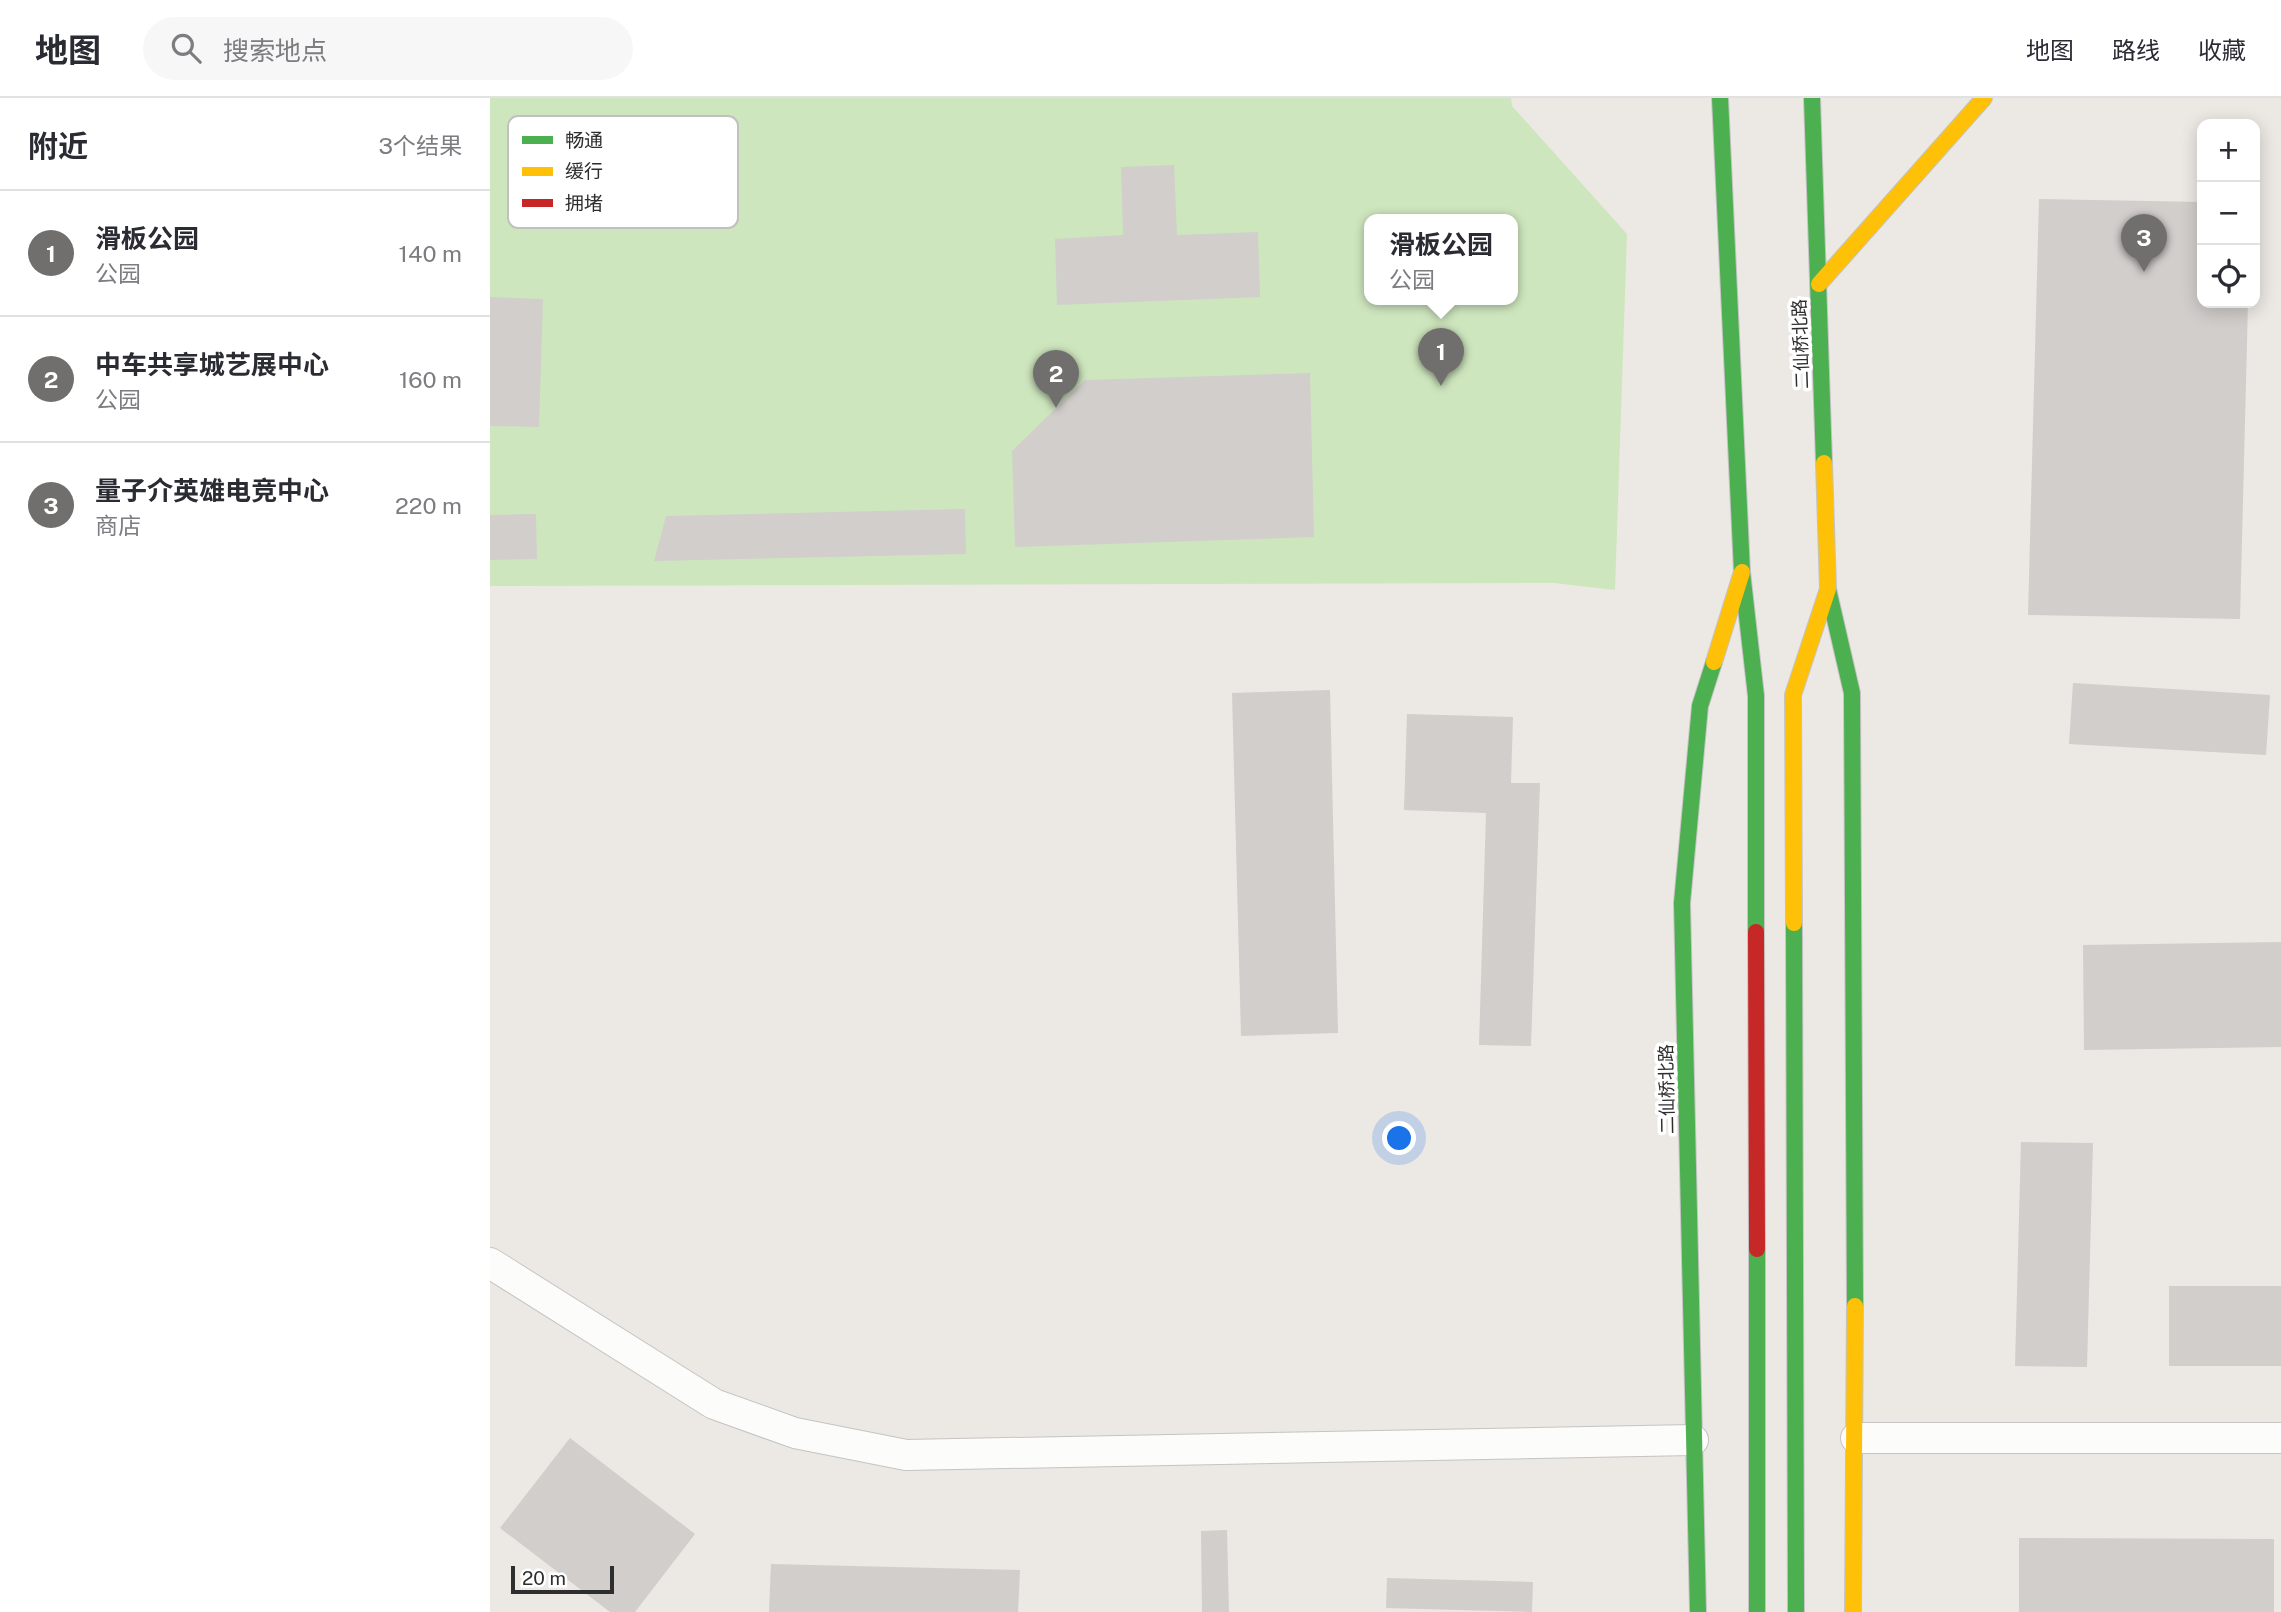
<!DOCTYPE html>
<html lang="zh">
<head>
<meta charset="utf-8">
<style>
  :root { --surface:#fff; --page:#f7f7f7; --text:#2b2b33; --muted:#7c7c81; --line:#e1e1e2; --accent:#706f6e }
  body { margin:0; font-family:"Public Sans","Noto Sans SC",sans-serif; background:var(--page); color:var(--text) }
  .controls { position:absolute; right:21px; top:21px; display:grid; overflow:hidden; border-radius:14px; box-shadow:0 4px 18px #0003 }
  .controls button { width:63px; height:63px; display:grid; place-items:center; padding:0; border:0; border-bottom:2px solid var(--line); background:var(--surface); color:var(--text); font:35px sans-serif }
  .scale { position:absolute; left:21px; bottom:18px; width:103px; box-sizing:border-box; padding-left:7px; border:4px solid #2e2e2e; border-top:0; font-size:19px; line-height:24px; white-space:nowrap; color:#2e2e2e; -webkit-text-stroke:5px #fff; paint-order:stroke }
  .you { position:absolute; left:910px; top:1041px; width:24px; height:24px; margin:-18px; border:5px solid #fff; border-radius:50%; background:#1a73e8; box-shadow:0 0 0 10px #1a73e833 }
  .badge { display:grid; place-items:center; width:46px; height:46px; border-radius:50%; background:var(--accent); color:#fff; font-size:23px; font-weight:700 }
  .pin { position:absolute; translate:-50% -58px; filter:drop-shadow(0 2px 4px #0008) }
  .pin::after { content:''; position:absolute; top:37px; width:24px; height:21px; background:inherit; clip-path:polygon(0 0,100% 0,50% 100%) }
  .popup { position:absolute; left:874px; top:116px; width:154px; height:91px; box-sizing:border-box; display:grid; place-content:center; border-radius:14px; background:var(--surface); filter:drop-shadow(0 2px 5px #0005); font-size:23px; white-space:nowrap; color:var(--muted) }
  .popup b { font-size:26px; color:var(--text) }
  .popup::after { content:''; position:absolute; left:50%; top:100%; margin-left:-14px; border:14px solid transparent; border-top-color:var(--surface) }
  .list { margin:0; padding:0; list-style:none }
  h2 { display:flex; justify-content:space-between; align-items:center; height:91px; margin:0; padding:0 28px; font-size:30px }
  h2 small { font-size:23px; font-weight:400; color:var(--muted) }
  .list li { display:grid; grid-template-columns:46px 1fr auto; gap:21px; align-items:center; box-sizing:border-box; height:126px; padding:0 28px; border-top:2px solid var(--line) }
  .list b { display:block; font-size:26px; white-space:nowrap }
  .list p { margin:0; font-size:23px; white-space:nowrap; color:var(--muted) }
  .list em { font-size:23px; font-style:normal; color:var(--muted) }
  .icon { flex:none; width:38px; height:38px; fill:none; stroke:currentColor; stroke-width:2; stroke-linecap:round; stroke-linejoin:round }
  .map { position:relative; flex:none; width:1791px; height:1514px; overflow:hidden }
  header { display:flex; align-items:center; gap:42px; box-sizing:border-box; height:98px; padding:0 35px; background:var(--surface); border-bottom:2px solid var(--line) }
  header strong { font-size:33px }
  nav { display:flex; gap:38px; margin-inline-start:auto; font-size:24px }
  .search { width:490px; height:63px; background:var(--page); display:flex; align-items:center; gap:18px; box-sizing:border-box; padding:0 24px; border-radius:38px; color:var(--muted); font-size:26px }
  main { display:flex }
  aside { flex:1; background:var(--surface) }
  .map>svg:first-child { display:block }
</style>
</head>
<body>
<header>
<strong>地图</strong>
<div class="search"><svg class="icon" aria-label="search" viewBox="0 0 24 24"><circle cx="10" cy="10" r="6"/><path d="M15 15l6 6"/></svg>搜索地点</div>
<nav><a>地图</a><a>路线</a><a>收藏</a></nav>
</header>
<main>
<aside>
<h2>附近<small>3个结果</small></h2>
<ul class="list">
<li><span class="badge">1</span><div><b>滑板公园</b><p>公园</p></div><em>140 m</em></li>
<li><span class="badge">2</span><div><b>中车共享城艺展中心</b><p>公园</p></div><em>160 m</em></li>
<li><span class="badge">3</span><div><b>量子介英雄电竞中心</b><p>商店</p></div><em>220 m</em></li>
</ul>
</aside>
<div class="map">
<svg width="1791" height="1514" viewBox="0 0 1791 1514">
  <rect width="100%" height="100%" fill="#ece8e4"/>
  <path fill="#cee6be" fill-rule="evenodd" d="M0 0H1021L1022 8 1137 136 1125 492 1064 485 0 488ZM879 122H1023V202H879Z"/>
  <g fill="#d1cecb">
    <path d="M684 67 687 137 768 134 770 199 567 207 565 141 633 137 631 69Z"/>
    <path d="M1549 101 1712 104V205H1758L1750 521 1538 517Z"/>
    <path d="M0 199 53 201 49 329 0 328Z"/>
    <path d="M820 275 824 439 525 449 522 353 595 282Z"/>
    <path d="M475 411 476 456 164 463 176 418Z"/>
    <path d="M46 416 47 461 0 462V417Z"/>
    <path d="M1583 585 1780 597 1776 657 1579 646Z"/>
    <path d="M840 592 848 935 751 938 742 595Z"/>
    <path d="M917 616 1023 619 1021 685H1050L1041 948 989 947 996 715 914 712Z"/>
    <path d="M1791 844V949L1594 952 1593 847Z"/>
    <path d="M1531 1044 1603 1045 1597 1269 1525 1268Z"/>
    <rect x="1679" y="1188" width="112" height="80"/>
    <path d="M80 1340 205 1436 145 1514H120L10 1430Z"/>
    <path d="M737 1432 739 1514H712L711 1433Z"/>
    <path d="M1529 1440 1784 1441V1514H1529Z"/>
    <path d="M281 1466 530 1472 528 1514H279Z"/>
    <path d="M897 1480 1043 1484 1042 1514 896 1510Z"/>
  </g>
  <g fill="none" stroke-linecap="round" stroke-linejoin="round">
    <defs>
      <g id="street">
        <path d="M0 1165 224 1306 305 1335 416 1357 1203 1342"/>
        <path d="M1366 1340H1791"/>
      </g>
      <g id="fast">
        <path d="M1230 0 1252 474 1266 598V834"/>
        <path d="M1322 0 1334 365"/>
        <path d="M1338 491 1362 595 1365 1208"/>
        <path d="M1304 825 1306 1514"/>
        <path d="M1267 1151V1514"/>
        <path d="M1208 1514 1192 805 1210 608 1224 564"/>
      </g>
      <g id="slow">
        <path d="M1329 186 1494 0"/>
        <path d="M1224 564 1252 474"/>
        <path d="M1304 825 1303 597 1338 491 1334 365"/>
        <path d="M1363 1514 1365 1208"/>
      </g>
      <path id="jam" d="M1266 834 1267 1151"/>
    </defs>
    <use href="#street" stroke="#c5c4c5" stroke-width="32"/>
    <use href="#fast" stroke="#c5c4c5" stroke-width="18"/>
    <use href="#slow" stroke="#c5c4c5" stroke-width="18"/>
    <use href="#jam" stroke="#c5c4c5" stroke-width="18"/>
    <use href="#street" stroke="#fcfcfb" stroke-width="30"/>
    <use href="#fast" stroke="#4caf50" stroke-width="16"/>
    <use href="#slow" stroke="#ffc107" stroke-width="16"/>
    <use href="#jam" stroke="#c62828" stroke-width="16"/>
  </g>
  <g text-anchor="middle" stroke-width="7" stroke-linejoin="round" paint-order="stroke">
    <g font-size="18" fill="#2e2e2e" stroke="#fff">
      <text transform="translate(1311 246) rotate(-92)" y="6">二仙桥北路</text>
      <text transform="translate(1177 991) rotate(-91)" y="6">二仙桥北路</text>
    </g>
  </g>
  <rect x="18" y="18" width="230" height="112" rx="10" fill="#fff" stroke="#c0c0c0" stroke-width="2"/>
  <rect x="32" y="38" width="31" height="8" fill="#4caf50"/>
  <rect x="32" y="69" width="31" height="9" fill="#ffc107"/>
  <rect x="32" y="101" width="31" height="8" fill="#c62828"/>
  <g font-size="19" fill="#2e2e2e">
    <text x="75" y="49">畅通</text>
    <text x="75" y="80">缓行</text>
    <text x="75" y="112">拥堵</text>
  </g>
</svg>
<div class="controls">
<button>+</button>
<button>−</button>
<button><svg class="icon" aria-label="locate" viewBox="0 0 24 24"><circle cx="12" cy="12" r="6"/><path d="M12 2v4M12 18v4M2 12h4M18 12h4"/></svg></button>
</div>
<div class="scale">20 m</div>
<div class="you"></div>
<div class="pin badge" style="left:951px;top:288px">1</div>
<div class="popup"><b>滑板公园</b>公园</div>
<div class="pin badge" style="left:566px;top:310px">2</div>
<div class="pin badge" style="left:1654px;top:174px">3</div>
</div>
</main>
</body>
</html>
